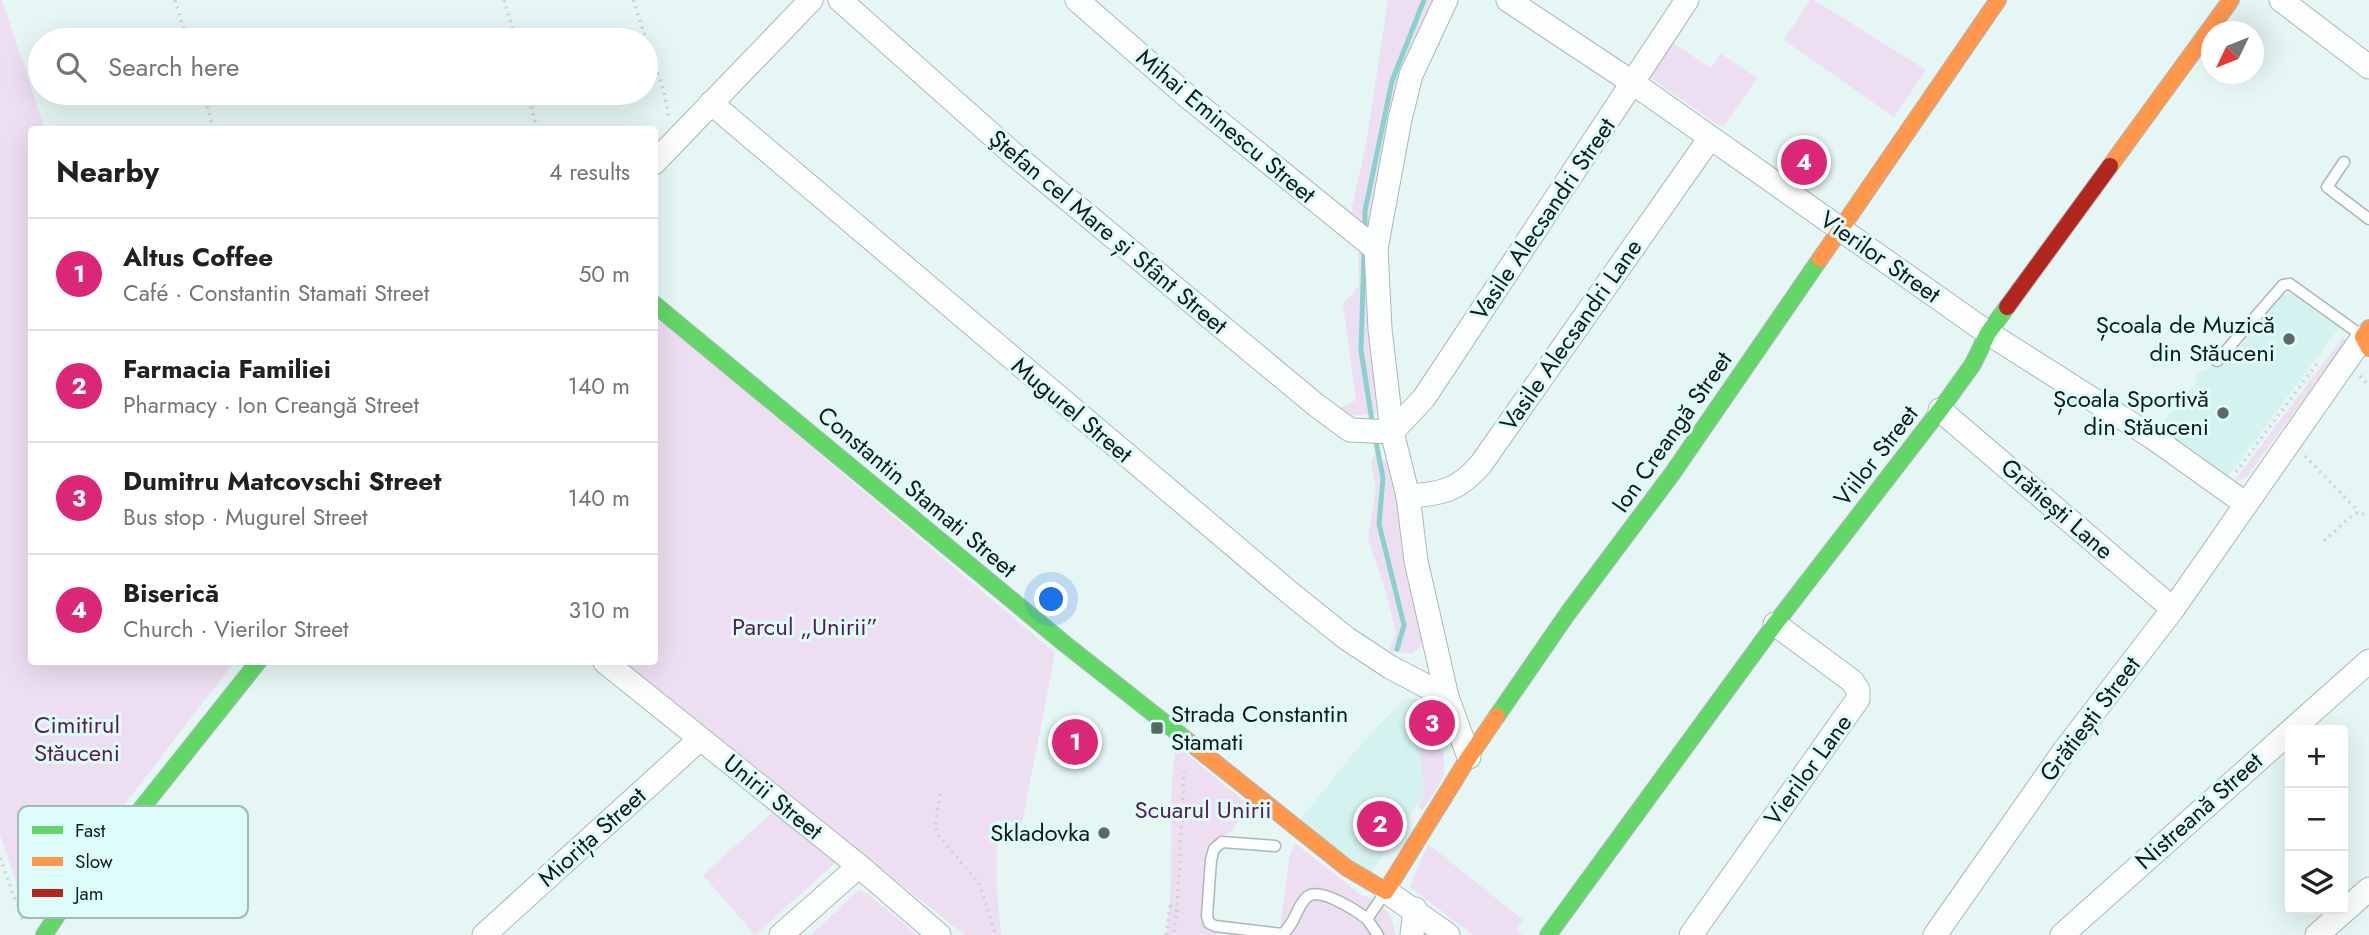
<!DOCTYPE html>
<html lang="en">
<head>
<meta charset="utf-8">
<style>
  :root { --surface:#fff; --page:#f6f6f6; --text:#202124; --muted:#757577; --line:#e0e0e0; --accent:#db2777 }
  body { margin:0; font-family:Jost,sans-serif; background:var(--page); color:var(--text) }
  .controls { position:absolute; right:21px; bottom:21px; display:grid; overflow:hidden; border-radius:7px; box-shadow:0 7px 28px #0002 }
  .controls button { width:63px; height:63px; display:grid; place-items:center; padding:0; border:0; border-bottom:2px solid var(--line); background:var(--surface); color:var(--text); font:35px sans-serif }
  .compass { position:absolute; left:2201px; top:21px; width:63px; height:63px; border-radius:50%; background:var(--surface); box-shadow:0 7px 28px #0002; rotate:227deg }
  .you { position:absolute; left:1052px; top:600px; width:24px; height:24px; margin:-18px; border:5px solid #fff; border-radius:50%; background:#1a73e8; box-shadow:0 0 0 10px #1a73e833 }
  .badge { display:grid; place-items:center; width:46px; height:46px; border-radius:50%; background:var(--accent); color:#fff; font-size:23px; font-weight:700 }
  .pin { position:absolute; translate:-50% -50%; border:4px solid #fff; box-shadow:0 2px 7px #0006 }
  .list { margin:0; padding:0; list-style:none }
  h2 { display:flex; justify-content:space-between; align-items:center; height:91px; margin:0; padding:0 28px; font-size:30px }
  h2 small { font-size:23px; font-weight:400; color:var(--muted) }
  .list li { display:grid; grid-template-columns:46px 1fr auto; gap:21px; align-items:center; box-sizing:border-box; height:112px; padding:0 28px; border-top:2px solid var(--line) }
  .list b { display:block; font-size:26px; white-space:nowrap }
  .list p { margin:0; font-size:23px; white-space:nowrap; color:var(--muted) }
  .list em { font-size:23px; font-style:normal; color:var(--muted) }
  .icon { flex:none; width:38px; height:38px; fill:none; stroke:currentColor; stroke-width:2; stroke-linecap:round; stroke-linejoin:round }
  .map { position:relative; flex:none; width:2369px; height:935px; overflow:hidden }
  .search { position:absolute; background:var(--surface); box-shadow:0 7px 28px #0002; left:28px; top:28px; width:630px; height:77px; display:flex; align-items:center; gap:18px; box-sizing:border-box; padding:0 24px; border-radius:38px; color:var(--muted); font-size:26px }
  .panel { position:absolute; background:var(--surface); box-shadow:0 7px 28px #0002; left:28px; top:126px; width:630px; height:539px; border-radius:7px }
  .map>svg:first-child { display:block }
</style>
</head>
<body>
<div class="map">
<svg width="2369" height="935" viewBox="0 0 2369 935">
  <rect width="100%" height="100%" fill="#e5f6f4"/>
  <g fill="#d4f3f0">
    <path d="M2292 293 2339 328 2224 482 2160 436 2162 424 2198 380 2194 377 2200 372 2228 361 2280 296Z"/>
    <path d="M1415 698 1424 795 1370 874 1300 820 1355 751 1403 700Z"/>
  </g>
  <g fill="#eddef2">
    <path d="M0 0H2L45 129 32 130V662H234L43 910 25 907 0 835Z"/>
    <path d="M1388 0H1434L1398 79 1369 227 1353 222 1352 207 1366 145Z"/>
    <path d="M1810 0H1814L1926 70 1894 117 1784 40Z"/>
    <path d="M1669 41 1711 68 1721 54 1757 78 1724 126 1718 125 1648 76Z"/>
    <path d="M1358 253H1370L1369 296 1376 414 1347 415 1339 408 1356 400 1343 304 1359 286Z"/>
    <path d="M655 315 1055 653 1022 824 997 820V890L1001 935H965L619 662H654Z"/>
    <path d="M2344 336 2346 342 2247 476 2232 484Z"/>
    <path d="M1374 454 1392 465 1423 643 1412 654 1389 651 1396 633 1386 592 1368 539 1376 488 1371 462Z"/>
    <path d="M1415 698C1437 707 1446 750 1444 772 1442 784 1428 800 1422 811L1418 807 1424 795Z"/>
    <path d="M1176 745 1251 807 1231 831 1207 847 1202 920 1218 935H1166C1176 873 1166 808 1176 745Z"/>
    <path d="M775 810 835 863 755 935 703 875Z"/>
    <path d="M1296 844 1361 895 1381 902 1392 920 1396 935H1279L1290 854Z"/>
    <path d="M1428 844 1523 920 1516 929 1522 935H1473L1410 887Z"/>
    <path d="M859 890 868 894 917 935H811Z"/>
  </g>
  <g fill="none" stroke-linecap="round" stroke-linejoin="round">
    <g stroke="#89d1cd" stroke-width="5">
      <path d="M1365 228V211L1392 81 1424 0"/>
      <path d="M1364 252 1361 350 1372 421"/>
      <path d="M1376 442 1383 478 1379 524 1404 625 1397 649"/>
    </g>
    <defs>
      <g id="lane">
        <path d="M2344 162 2327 187 2369 219"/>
        <path d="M2217 361 2283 285 2290 284 2361 335"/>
        <path d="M1275 846 1222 842 1214 849 1211 860 1207 916 1209 923 1215 926 1282 934C1295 925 1296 907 1307 897 1319 886 1357 911 1367 919L1385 893"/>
        <path d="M1367 919 1378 935"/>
      </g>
      <g id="street">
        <path d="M840 0 1011 152 1316 405 1350 430 1392 432"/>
        <path d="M1077 0 1187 96 1376 249"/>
        <path d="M1446 0 1411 75 1400 119 1376 249 1380 329 1392 432 1408 496 1416 561 1447 697 1469 757"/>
        <path d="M1508 0 1633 83 1988 333 2152 437 2246 504"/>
        <path d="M2281 0 2369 67"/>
        <path d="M711 103 1290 593 1346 638 1390 667 1447 697"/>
        <path d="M654 163 811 0"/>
        <path d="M1940 410 2173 609"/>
        <path d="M1392 432 1424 398 1687 0"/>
        <path d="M1408 496C1442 494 1459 490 1481 464L1710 138"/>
        <path d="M605 662 859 866 939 935"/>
        <path d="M1386 891 1448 935"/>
        <path d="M484 935 700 739"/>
        <path d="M781 935 859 866"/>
        <path d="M1412 935 1415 909"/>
        <path d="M1691 935 1858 699V690L1852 681 1775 624"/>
        <path d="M1935 935 2064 751 2173 609 2363 337"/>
        <path d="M2062 935 2369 661"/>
        <path d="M2317 935 2369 889"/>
      </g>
      <g id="fast">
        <path d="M654 304 1065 644 1188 741"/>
        <path d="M1497 716 1568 613 1672 474 1820 259"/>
        <path d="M44 935 60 911 258 662"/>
        <path d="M1548 935 1775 624 1940 410 1973 364 1988 333 2007 307"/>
      </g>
      <g id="slow">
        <path d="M2110 166 2231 0"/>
        <path d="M1820 259 1998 0"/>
        <path d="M2369 328 2363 337 2369 348"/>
        <path d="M1188 741 1347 868 1386 891 1469 757 1497 716"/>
      </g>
      <path id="jam" d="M2007 307 2110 166"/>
    </defs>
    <use href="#lane" stroke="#abb8b7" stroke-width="13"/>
    <use href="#street" stroke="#abb8b7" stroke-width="25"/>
    <use href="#fast" stroke="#abb8b7" stroke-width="18"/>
    <use href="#slow" stroke="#abb8b7" stroke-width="18"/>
    <use href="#jam" stroke="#abb8b7" stroke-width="18"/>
    <g stroke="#ced2d2" stroke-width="3.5" stroke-dasharray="2 5" stroke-linecap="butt">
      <path d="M175 0 187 40"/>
      <path d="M504 0 516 40"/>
      <path d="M633 0 664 92 669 118"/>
      <path d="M203 93 214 130"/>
      <path d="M528 93 537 130"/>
      <path d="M2360 376 2369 386"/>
      <path d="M2305 456 2359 512"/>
      <path d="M2236 472 2319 361"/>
      <path d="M2324 541 2354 514 2359 512 2366 515"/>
      <path d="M940 794 935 827 939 836 979 883 996 935"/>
      <path d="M0 858 23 921"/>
      <path d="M1170 905 1177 912 1173 935"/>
      <path d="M1177 912 1184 771"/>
      <path d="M1166 935 1170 906"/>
    </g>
    <use href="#lane" stroke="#fbfefd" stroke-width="10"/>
    <use href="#street" stroke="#fbfefd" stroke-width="23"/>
    <use href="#fast" stroke="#63d668" stroke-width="16"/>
    <use href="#slow" stroke="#ff974d" stroke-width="16"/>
    <use href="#jam" stroke="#b3261e" stroke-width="16"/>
  </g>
  <g fill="#5b6867" stroke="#defdfa" stroke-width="2.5">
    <circle cx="2289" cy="339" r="7"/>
    <circle cx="2223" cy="413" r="7"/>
    <rect x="1150" y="721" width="14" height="14" rx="3.5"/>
    <circle cx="1104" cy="833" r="7"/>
  </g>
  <g text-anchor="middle" stroke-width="6" stroke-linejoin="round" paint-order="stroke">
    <g font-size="24" fill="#101c1b" stroke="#defdfa">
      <text transform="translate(1226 126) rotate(40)" y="8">Mihai Eminescu Street</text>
      <text transform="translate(1543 219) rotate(-56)" y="8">Vasile Alecsandri Street</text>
      <text transform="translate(1108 232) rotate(40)" y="8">Ştefan cel Mare și Sfânt Street</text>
      <text transform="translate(1880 257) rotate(35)" y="8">Vierilor Street</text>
      <text transform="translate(1571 335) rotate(-55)" y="8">Vasile Alecsandri Lane</text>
      <text transform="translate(1072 410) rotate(40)" y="8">Mugurel Street</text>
      <text transform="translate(1672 432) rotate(-55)" y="8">Ion Creangă Street</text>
      <text transform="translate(1876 456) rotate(-52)" y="8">Viilor Street</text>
      <text transform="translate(917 492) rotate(40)" y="8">Constantin Stamati Street</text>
      <text transform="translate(2057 509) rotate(41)" y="8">Grătiești Lane</text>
      <text transform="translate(2090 719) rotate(-53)" y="8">Grătiești Street</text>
      <text transform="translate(1808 770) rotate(-54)" y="8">Vierilor Lane</text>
      <text transform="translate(773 797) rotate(39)" y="8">Unirii Street</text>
      <text transform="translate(2199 811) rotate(-42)" y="8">Nistreană Street</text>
      <text transform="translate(592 837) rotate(-42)" y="8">Miorița Street</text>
    </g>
    <g font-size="24" fill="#101c1b" stroke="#defdfa" text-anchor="end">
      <text x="2275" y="333">Școala de Muzică<tspan x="2275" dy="28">din Stăuceni</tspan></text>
      <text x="2209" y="407">Școala Sportivă<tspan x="2209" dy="28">din Stăuceni</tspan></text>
      <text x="1171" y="722" text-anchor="start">Strada Constantin<tspan x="1171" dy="28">Stamati</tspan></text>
      <text x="1090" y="841">Skladovka</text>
    </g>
    <g font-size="24" fill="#591b59" stroke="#defdfa">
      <text x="805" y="635">Parcul „Unirii”</text>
      <text x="77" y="733">Cimitirul<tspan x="77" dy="28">Stăuceni</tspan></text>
      <text x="1203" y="818">Scuarul Unirii</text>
    </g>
  </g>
  <rect x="18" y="806" width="230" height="112" rx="10" fill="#defdfa" stroke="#a0bab7" stroke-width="2"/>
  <rect x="32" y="826" width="31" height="8" fill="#63d668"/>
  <rect x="32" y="857" width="31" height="9" fill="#ff974d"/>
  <rect x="32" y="889" width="31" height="8" fill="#b3261e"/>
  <g font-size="19" fill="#101c1b">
    <text x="75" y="837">Fast</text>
    <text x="75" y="868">Slow</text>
    <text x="75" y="900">Jam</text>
  </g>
</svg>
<div class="controls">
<button>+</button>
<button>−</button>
<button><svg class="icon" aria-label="layers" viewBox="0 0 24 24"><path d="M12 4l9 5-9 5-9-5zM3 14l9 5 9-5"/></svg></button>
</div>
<svg class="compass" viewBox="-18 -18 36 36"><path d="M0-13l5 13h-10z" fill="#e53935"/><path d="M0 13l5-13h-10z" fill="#757577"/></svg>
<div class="you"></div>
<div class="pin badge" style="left:1075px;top:742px">1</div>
<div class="pin badge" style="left:1380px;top:824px">2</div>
<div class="pin badge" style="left:1432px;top:723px">3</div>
<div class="pin badge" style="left:1804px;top:162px">4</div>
<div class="search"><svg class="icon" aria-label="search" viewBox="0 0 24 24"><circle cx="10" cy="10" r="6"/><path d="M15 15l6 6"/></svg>Search here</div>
<section class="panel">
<h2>Nearby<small>4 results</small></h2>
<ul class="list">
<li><span class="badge">1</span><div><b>Altus Coffee</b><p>Café · Constantin Stamati Street</p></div><em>50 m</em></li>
<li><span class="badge">2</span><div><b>Farmacia Familiei</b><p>Pharmacy · Ion Creangă Street</p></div><em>140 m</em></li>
<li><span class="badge">3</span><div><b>Dumitru Matcovschi Street</b><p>Bus stop · Mugurel Street</p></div><em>140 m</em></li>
<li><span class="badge">4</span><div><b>Biserică</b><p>Church · Vierilor Street</p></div><em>310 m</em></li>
</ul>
</section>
</div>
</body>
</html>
